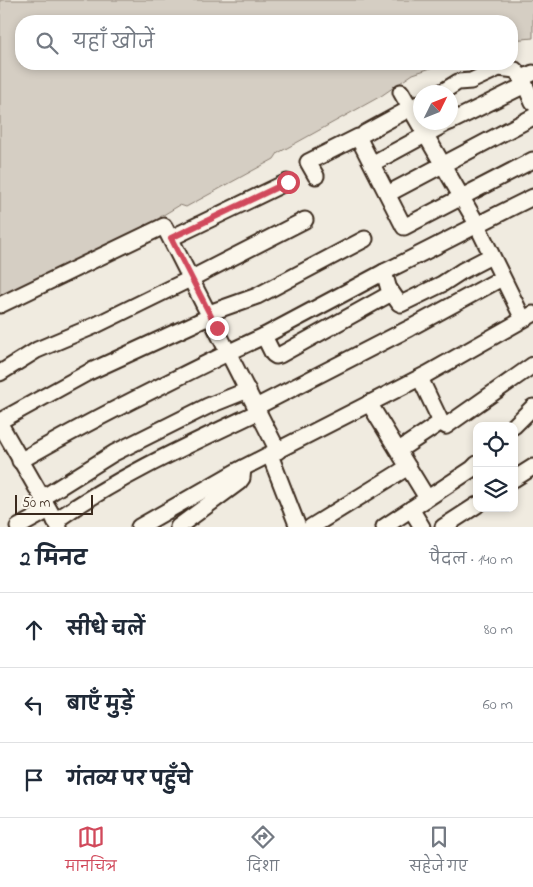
<!DOCTYPE html>
<html lang="hi">
<head>
<meta charset="utf-8">
<style>
  :root { --surface:#fff; --page:#f2f2f3; --text:#1f2937; --muted:#747a83; --line:#e0e1e3; --accent:#d1495b }
  body { margin:0; font-family:"Indie Flower","Playpen Sans Deva",sans-serif; background:var(--page); color:var(--text) }
  .controls { position:absolute; right:15px; bottom:15px; display:grid; overflow:hidden; border-radius:10px; box-shadow:0 2px 8px #0003 }
  .controls button { width:45px; height:45px; display:grid; place-items:center; padding:0; border:0; border-bottom:1px solid var(--line); background:var(--surface); color:var(--text); font:25px sans-serif }
  .compass { position:absolute; left:413px; top:85px; width:45px; height:45px; border-radius:50%; background:var(--surface); box-shadow:0 2px 8px #0003; rotate:47deg }
  .scale { position:absolute; left:15px; bottom:12px; width:78px; box-sizing:border-box; padding-left:5px; border:2px solid #3b2a1e; border-top:0; font-size:14px; line-height:18px; white-space:nowrap; color:#3b2a1e; -webkit-text-stroke:4px #fbf7ec; paint-order:stroke }
  .stop { position:absolute; width:15px; height:15px; margin:-11px; border:4px solid #d1495b; border-radius:50%; background:#fff }
  .stop.end { background:#d1495b; border-color:#fff; box-shadow:0 1px 5px #0008 }
  .list { margin:0; padding:0; list-style:none }
  h2 { display:flex; justify-content:space-between; align-items:center; height:65px; margin:0; padding:0 20px; font-size:21px }
  h2 small { font-size:16px; font-weight:400; color:var(--muted) }
  .list li { display:grid; grid-template-columns:32px 1fr auto; gap:15px; align-items:center; box-sizing:border-box; height:75px; padding:0 20px; border-top:1px solid var(--line) }
  .list b { display:block; font-size:19px; white-space:nowrap }
  .list em { font-size:16px; font-style:normal; color:var(--muted) }
  .icon { flex:none; width:28px; height:28px; fill:none; stroke:currentColor; stroke-width:2; stroke-linecap:round; stroke-linejoin:round }
  .map { position:relative; flex:none; width:533px; height:527px; overflow:hidden }
  .search { position:absolute; background:var(--surface); box-shadow:0 2px 8px #0003; left:15px; right:15px; top:15px; height:55px; display:flex; align-items:center; gap:12px; box-sizing:border-box; padding:0 18px; border-radius:20px; color:var(--muted); font-size:19px }
  .sheet { height:290px; background:var(--surface) }
  nav { display:flex; justify-content:space-around; align-items:center; box-sizing:border-box; height:70px; border-top:1px solid var(--line); background:var(--surface); font-size:14px; color:var(--muted) }
  nav a { display:grid; justify-items:center; gap:2px }
  nav .on { color:var(--accent) }
  .map>svg:first-child { display:block }
</style>
</head>
<body>
<div class="map">
<svg width="533" height="527" viewBox="0 0 533 527">
  <rect width="100%" height="100%" fill="#f0ebe0"/>
  <filter id="ink" filterUnits="userSpaceOnUse"><feTurbulence type="fractalNoise" baseFrequency=".02" numOctaves="2"/><feDisplacementMap in="SourceGraphic" scale="10" xChannelSelector="R" yChannelSelector="G"/><feConvolveMatrix kernelMatrix="1 2 1 2 8 2 1 2 1" color-interpolation-filters="sRGB"/></filter>
  <g filter="url(#ink)">
    <path fill="#d5cec3" stroke="#887c70" d="M0 0H533V38L512 40V21H21V64H443L413 74 381 96 278 153 274 159 186 207 180 205 160 217 162 221 0 299Z"/>
    <g fill="none" stroke-linecap="round" stroke-linejoin="round">
      <defs>
        <g id="minor">
          <path d="M522 78 533 103"/>
          <path d="M401 92 473 217 523 319"/>
          <path d="M442 92 458 82 471 81 499 68 515 70 522 78 533 73"/>
          <path d="M450 122 525 85"/>
          <path d="M365 133 420 103"/>
          <path d="M377 161 449 122"/>
          <path d="M316 176 308 162 358 137 404 227 533 160"/>
          <path d="M395 190 533 117"/>
          <path d="M171 238 287 182"/>
          <path d="M390 290 399 303 401 304 442 284 462 271 491 256"/>
          <path d="M0 305 164 226 278 451"/>
          <path d="M209 313 257 296 365 239"/>
          <path d="M264 336 384 272"/>
          <path d="M0 373 37 350 94 326 192 278 305 220"/>
          <path d="M420 378 441 422 446 426 533 365"/>
          <path d="M369 403 427 498"/>
          <path d="M256 407 410 328 502 278"/>
          <path d="M0 421 89 372 211 316"/>
          <path d="M0 424 59 527"/>
          <path d="M514 426 533 407"/>
          <path d="M399 450 441 422"/>
          <path d="M270 455 298 527"/>
          <path d="M20 461C63 436 107 413 151 391 189 372 226 353 264 336L273 354 276 356 280 355 388 295 390 293 384 272C434 248 483 221 533 197"/>
          <path d="M514 479 533 467"/>
          <path d="M42 498 114 453 208 406 248 390"/>
          <path d="M411 509 422 527"/>
          <path d="M55 521C119 476 188 445 258 412"/>
          <path d="M18 527 49 510"/>
          <path d="M139 527 237 471 427 374 533 314"/>
          <path d="M178 527 239 482 242 478 243 468"/>
          <path d="M311 527 408 467"/>
          <path d="M384 527 472 469 477 464"/>
          <path d="M443 527 477 505"/>
        </g>
      </defs>
      <use href="#minor" stroke="#3b2a1e" stroke-width="19"/>
      <use href="#minor" stroke="#fbf7ec" stroke-width="15"/>
    </g>
  </g>
  <g fill="none" stroke-linecap="round" stroke-linejoin="round" filter="url(#ink)">
    <path stroke="#d1495b" stroke-width="6" d="M217 328 171 238 288 182"/>
  </g>
</svg>
<div class="controls">
<button><svg class="icon" aria-label="locate" viewBox="0 0 24 24"><circle cx="12" cy="12" r="6"/><path d="M12 2v4M12 18v4M2 12h4M18 12h4"/></svg></button>
<button><svg class="icon" aria-label="layers" viewBox="0 0 24 24"><path d="M12 4l9 5-9 5-9-5zM3 14l9 5 9-5"/></svg></button>
</div>
<svg class="compass" viewBox="-18 -18 36 36"><path d="M0-13l5 13h-10z" fill="#e53935"/><path d="M0 13l5-13h-10z" fill="#747a83"/></svg>
<div class="scale">50 m</div>
<div class="stop" style="left:288px;top:182px"></div>
<div class="stop end" style="left:217px;top:328px"></div>
<div class="search"><svg class="icon" aria-label="search" viewBox="0 0 24 24"><circle cx="10" cy="10" r="6"/><path d="M15 15l6 6"/></svg>यहाँ खोजें</div>
</div>
<section class="sheet">
<h2>2 मिनट<small>पैदल · 140 m</small></h2>
<ul class="list">
<li><svg class="icon" aria-label="ahead" viewBox="0 0 24 24"><path d="M12 20V5M6 11l6-6 6 6"/></svg><div><b>सीधे चलें</b></div><em>80 m</em></li>
<li><svg class="icon" aria-label="left" viewBox="0 0 24 24"><path d="M17 20v-9H6M10 6l-5 5 5 5"/></svg><div><b>बाएँ मुड़ें</b></div><em>60 m</em></li>
<li><svg class="icon" aria-label="arrive" viewBox="0 0 24 24"><path d="M6 21V4h12l-3 4 3 4H6"/></svg><div><b>गंतव्य पर पहुँचे</b></div></li>
</ul>
</section>
<nav>
<a class="on"><svg class="icon" aria-label="map" viewBox="0 0 24 24"><path d="M3 6l6-2 6 2 6-2v14l-6 2-6-2-6 2zM9 4v14M15 6v14"/></svg>मानचित्र</a>
<a><svg class="icon" aria-label="directions" viewBox="0 0 24 24"><path d="M12 3l9 9-9 9-9-9zM9 14v-3h6M13 9l2 2-2 2"/></svg>दिशा</a>
<a><svg class="icon" aria-label="saved" viewBox="0 0 24 24"><path d="M7 4h10v16l-5-4-5 4z"/></svg>सहेजे गए</a>
</nav>
</body>
</html>
